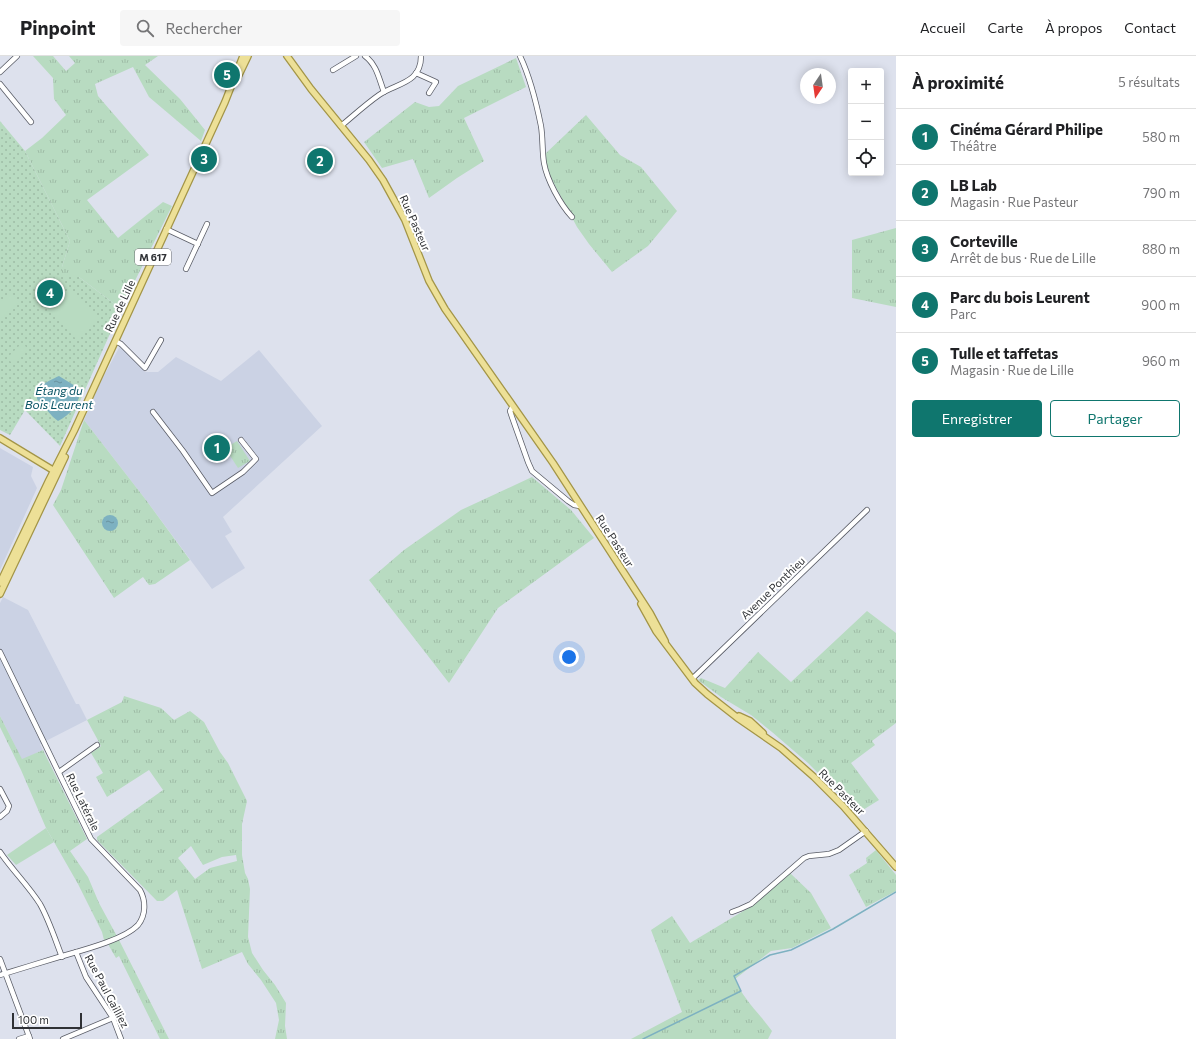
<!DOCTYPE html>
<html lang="fr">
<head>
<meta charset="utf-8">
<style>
  :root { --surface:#fff; --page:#f6f6f6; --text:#202124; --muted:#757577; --line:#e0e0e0; --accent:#0f766e }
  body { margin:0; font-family:Commissioner,sans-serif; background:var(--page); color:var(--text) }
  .controls { position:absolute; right:12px; top:12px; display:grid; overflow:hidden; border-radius:4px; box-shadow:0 2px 10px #0003 }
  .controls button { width:36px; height:36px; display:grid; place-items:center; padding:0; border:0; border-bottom:1px solid var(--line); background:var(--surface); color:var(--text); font:20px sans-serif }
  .compass { position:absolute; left:800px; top:12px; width:36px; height:36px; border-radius:50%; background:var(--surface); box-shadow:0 2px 10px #0003; rotate:193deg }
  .scale { position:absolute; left:12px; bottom:10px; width:70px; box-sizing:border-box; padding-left:4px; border:2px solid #2f3135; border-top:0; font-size:11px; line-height:14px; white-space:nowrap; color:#2f3135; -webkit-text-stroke:3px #fff; paint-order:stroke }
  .you { position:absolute; left:569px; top:601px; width:14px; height:14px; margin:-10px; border:3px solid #fff; border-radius:50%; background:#1a73e8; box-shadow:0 0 0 6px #1a73e833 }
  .badge { display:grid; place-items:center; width:26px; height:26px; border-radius:50%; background:var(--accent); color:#fff; font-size:13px; font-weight:700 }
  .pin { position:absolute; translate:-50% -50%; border:2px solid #fff; box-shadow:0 1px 4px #0006 }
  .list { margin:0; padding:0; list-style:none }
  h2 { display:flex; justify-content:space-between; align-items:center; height:52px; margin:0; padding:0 16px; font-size:17px }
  h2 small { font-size:13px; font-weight:400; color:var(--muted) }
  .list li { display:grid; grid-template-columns:26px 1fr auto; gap:12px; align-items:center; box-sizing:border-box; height:56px; padding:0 16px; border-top:1px solid var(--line) }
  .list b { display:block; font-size:15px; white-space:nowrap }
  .list p { margin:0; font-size:13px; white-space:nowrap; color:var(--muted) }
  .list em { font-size:13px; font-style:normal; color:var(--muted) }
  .actions { display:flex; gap:8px; padding:12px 16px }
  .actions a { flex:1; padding:9px 0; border:1px solid var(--accent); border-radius:4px; text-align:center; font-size:14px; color:var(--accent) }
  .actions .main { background:var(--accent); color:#fff }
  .icon { flex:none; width:22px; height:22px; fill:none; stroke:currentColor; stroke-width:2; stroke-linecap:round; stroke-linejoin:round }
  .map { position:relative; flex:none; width:896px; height:983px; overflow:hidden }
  header { display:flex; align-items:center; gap:24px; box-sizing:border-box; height:56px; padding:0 20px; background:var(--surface); border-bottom:1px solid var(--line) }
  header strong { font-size:19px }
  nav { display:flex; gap:22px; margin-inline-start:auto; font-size:14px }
  .search { width:280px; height:36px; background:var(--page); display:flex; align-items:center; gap:10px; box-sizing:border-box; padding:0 14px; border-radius:4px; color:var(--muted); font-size:15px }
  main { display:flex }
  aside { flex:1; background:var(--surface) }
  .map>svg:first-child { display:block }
</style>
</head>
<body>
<header>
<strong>Pinpoint</strong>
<div class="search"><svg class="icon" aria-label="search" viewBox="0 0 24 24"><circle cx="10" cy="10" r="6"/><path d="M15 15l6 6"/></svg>Rechercher</div>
<nav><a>Accueil</a><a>Carte</a><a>À propos</a><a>Contact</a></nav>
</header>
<main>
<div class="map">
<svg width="896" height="983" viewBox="0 0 896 983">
  <defs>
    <pattern id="grass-tufts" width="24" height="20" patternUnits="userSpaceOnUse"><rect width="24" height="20" fill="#b8dbc1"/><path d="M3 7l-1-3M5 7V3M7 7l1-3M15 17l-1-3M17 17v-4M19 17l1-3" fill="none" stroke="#9ebca6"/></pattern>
    <pattern id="park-dots" width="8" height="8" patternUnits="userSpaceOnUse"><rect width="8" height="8" fill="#b8dbc1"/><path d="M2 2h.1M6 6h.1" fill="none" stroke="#9ebca6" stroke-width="1.8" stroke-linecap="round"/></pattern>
    <pattern id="water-ripples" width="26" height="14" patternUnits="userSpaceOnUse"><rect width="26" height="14" fill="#7db1c1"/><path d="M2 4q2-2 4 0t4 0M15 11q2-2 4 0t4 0" fill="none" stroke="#67919e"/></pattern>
  </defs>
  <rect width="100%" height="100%" fill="#dde1ed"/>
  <g fill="#cbd2e4">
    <path d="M120 290 145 316H158L176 301 221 325 259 294 322 370 223 461 232 476 225 480 245 512 212 533 146 444 84 364 100 327Z"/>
    <path d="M0 392 33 411 31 420 37 432 0 514Z"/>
    <path d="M3 541 28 554 76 648H79L87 664 40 688 43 694 22 704 0 660V547Z"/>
  </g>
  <g fill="url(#grass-tufts)" fill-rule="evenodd">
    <path d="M33 0H53L66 15 75 7 69 0H158L145 9 180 43 205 74 201 85 149 41 133 11 95 28 98 40 149 99 87 144 118 182 163 146 172 150 121 253 79 221H62V211L70 185 25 95 42 82 66 59 54 43 53 22Z"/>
    <path d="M516 2 526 31 464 62 484 105 457 122 429 142 413 103 382 112 364 86 415 46 429 51 439 50 458 30Z"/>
    <path d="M586 59 620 99 641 111 677 155 648 190 612 216 589 188 577 171 550 120 544 99Z"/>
    <path d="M896 172V251L852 242V184Z"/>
    <path d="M84 364 146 444 190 504 155 528 149 529 143 521 114 542 53 449 61 434Z"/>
    <path d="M237 385 250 405 238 412 225 392Z"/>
    <path d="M532 421 571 454 594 482 498 552 449 627 369 524 404 494 461 454Z"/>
    <path d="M867 555 896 577V667L872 685 875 689 851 707 879 744 858 757 808 707 772 676 751 659 721 641 698 624 701 622 725 632 758 596 791 626Z"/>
    <path d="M124 640 161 652 174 664 190 655 204 666 220 696 228 707 247 745 242 768V799L245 817 248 823 250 833 248 881 252 897 263 914 275 929 286 947 285 970 287 983H275L279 964 276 947 261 924 248 908 242 896 202 913 177 834 163 845H157L97 784V781L163 734 149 714 107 741 96 721 103 717 91 697 101 690 87 664 122 646ZM191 790 203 809 222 801 236 799 237 805 210 812 195 823 178 802Z"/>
    <path d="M0 660 22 703 43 694 87 783 70 795 88 821 99 847 119 884 169 983H160L119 900 116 902 109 890 108 883 104 884 102 876 78 828 46 772 21 714 0 671Z"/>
    <path d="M876 794 896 819V835L866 851 849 819 867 807 866 802Z"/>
    <path d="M790 817 811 837 831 872 792 892 771 895 735 923C742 942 760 958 772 975L768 983H631L682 956 651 874 672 860 690 887 745 854Z"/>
  </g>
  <path fill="url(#park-dots)" d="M0 65 25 95 70 185 62 211V221H79L121 253 60 390 25 354 10 379 0 374Z"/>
  <g fill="#b8dbc1">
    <path d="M69 233 98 264 77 284 48 253Z"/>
    <path d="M11 236 19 246 0 263V246Z"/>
    <path d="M22 287 28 293 14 309 7 302Z"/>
    <path d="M46 772 54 786 16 809 7 799Z"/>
  </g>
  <g fill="url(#water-ripples)">
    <path d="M59 320 80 333C80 348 70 359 58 365L53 361 37 343C38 329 46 326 59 320Z"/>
    <circle cx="110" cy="467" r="8"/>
  </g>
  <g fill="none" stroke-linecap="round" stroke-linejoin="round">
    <path stroke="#7db1c1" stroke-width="1.5" d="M643 983 741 935 734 920 770 899 791 894 833 873 896 836"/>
    <defs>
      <g id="minor">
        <path d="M365 0C377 9 379 23 384 36"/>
        <path d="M520 0C529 19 537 50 541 70 543 82 542 95 544 107 547 124 560 148 572 161"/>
        <path d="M333 14 356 0"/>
        <path d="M0 16 17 0"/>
        <path d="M416 17 436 26 429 37"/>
        <path d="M0 28 31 66"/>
        <path d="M341 70C353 60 366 48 379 39 396 27 421 28 421 0"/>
        <path d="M166 173 198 188"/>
        <path d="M186 213 207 168"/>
        <path d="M115 285 121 288 145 312 161 284"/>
        <path d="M513 350 510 355 512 361 528 406 532 415 568 445 574 449 580 450"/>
        <path d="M153 356 183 395 212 437 243 416 256 403 241 384"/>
        <path d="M0 596 91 783 140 834C146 845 146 859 138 869 124 884 80 895 59 901 39 907 20 913 0 919"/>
        <path d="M692 623 867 454"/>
        <path d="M59 716 97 689"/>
        <path d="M0 733 9 750 7 755 0 761"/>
        <path d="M0 796C12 814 28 829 40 848 49 864 55 883 62 901"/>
        <path d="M732 856 740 853 751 848 804 802 809 800 829 798 839 794 866 775"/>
        <path d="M76 896 86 921 113 962 121 983"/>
        <path d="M0 903 30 983"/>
        <path d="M19 983 29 980"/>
        <path d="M63 983 113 962"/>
      </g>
      <g id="major">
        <path d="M287 0 311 33 369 104 383 124 405 164 429 225 445 253 553 407 650 557 665 585"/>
        <path d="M236 25 248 0"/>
        <path d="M0 382 56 416"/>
        <path d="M0 527 49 424 74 375 225 46 243 0"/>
        <path d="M0 538 65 401"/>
        <path d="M641 548 656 575 695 627 707 638 739 663 781 692 814 721 843 750 896 811"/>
        <path d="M739 660 750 665 763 677"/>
      </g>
    </defs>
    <use href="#minor" stroke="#595c66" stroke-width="6"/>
    <use href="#major" stroke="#a39547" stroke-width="8"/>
    <use href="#minor" stroke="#fff" stroke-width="4.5"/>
    <use href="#major" stroke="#ede097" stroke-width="5.5"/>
  </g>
  <g text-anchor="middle" stroke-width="4" stroke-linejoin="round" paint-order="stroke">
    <rect fill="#fff" stroke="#6d6f72" stroke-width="1" x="135" y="193" width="36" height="16" rx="3"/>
    <g font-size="10" font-weight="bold" fill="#2f3135">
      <text x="153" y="205">M 617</text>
    </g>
    <g font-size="11" fill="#2f3135" stroke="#fff">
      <text transform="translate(415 167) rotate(66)" y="4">Rue Pasteur</text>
      <text transform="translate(120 250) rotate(-65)" y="4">Rue de Lille</text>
      <text transform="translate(615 485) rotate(57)" y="4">Rue Pasteur</text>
      <text transform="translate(773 532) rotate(-44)" y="4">Avenue Ponthieu</text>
      <text transform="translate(842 736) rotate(45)" y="4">Rue Pasteur</text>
      <text transform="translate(83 746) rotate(64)" y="4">Rue Latérale</text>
      <text transform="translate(107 935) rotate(62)" y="4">Rue Paul Gailliez</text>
    </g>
    <g font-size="12" font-style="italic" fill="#0a5465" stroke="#fff">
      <text x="59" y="339">Étang du<tspan x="59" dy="14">Bois Leurent</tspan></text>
    </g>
  </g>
</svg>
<div class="controls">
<button>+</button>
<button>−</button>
<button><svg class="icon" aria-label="locate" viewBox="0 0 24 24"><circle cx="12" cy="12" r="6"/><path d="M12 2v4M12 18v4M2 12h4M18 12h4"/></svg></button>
</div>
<svg class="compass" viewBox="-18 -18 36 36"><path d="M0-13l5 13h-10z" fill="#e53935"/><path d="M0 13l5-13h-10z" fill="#757577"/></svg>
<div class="scale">100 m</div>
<div class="you"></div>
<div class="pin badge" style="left:217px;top:392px">1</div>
<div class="pin badge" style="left:320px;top:105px">2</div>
<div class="pin badge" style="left:204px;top:103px">3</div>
<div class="pin badge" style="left:50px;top:237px">4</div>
<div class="pin badge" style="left:227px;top:19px">5</div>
</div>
<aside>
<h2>À proximité<small>5 résultats</small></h2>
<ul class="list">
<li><span class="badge">1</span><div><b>Cinéma Gérard Philipe</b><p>Théâtre</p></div><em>580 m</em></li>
<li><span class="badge">2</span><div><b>LB Lab</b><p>Magasin · Rue Pasteur</p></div><em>790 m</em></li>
<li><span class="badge">3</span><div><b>Corteville</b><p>Arrêt de bus · Rue de Lille</p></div><em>880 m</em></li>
<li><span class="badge">4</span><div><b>Parc du bois Leurent</b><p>Parc</p></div><em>900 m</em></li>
<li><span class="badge">5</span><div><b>Tulle et taffetas</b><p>Magasin · Rue de Lille</p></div><em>960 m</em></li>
</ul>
<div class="actions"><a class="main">Enregistrer</a><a>Partager</a></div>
</aside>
</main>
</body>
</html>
